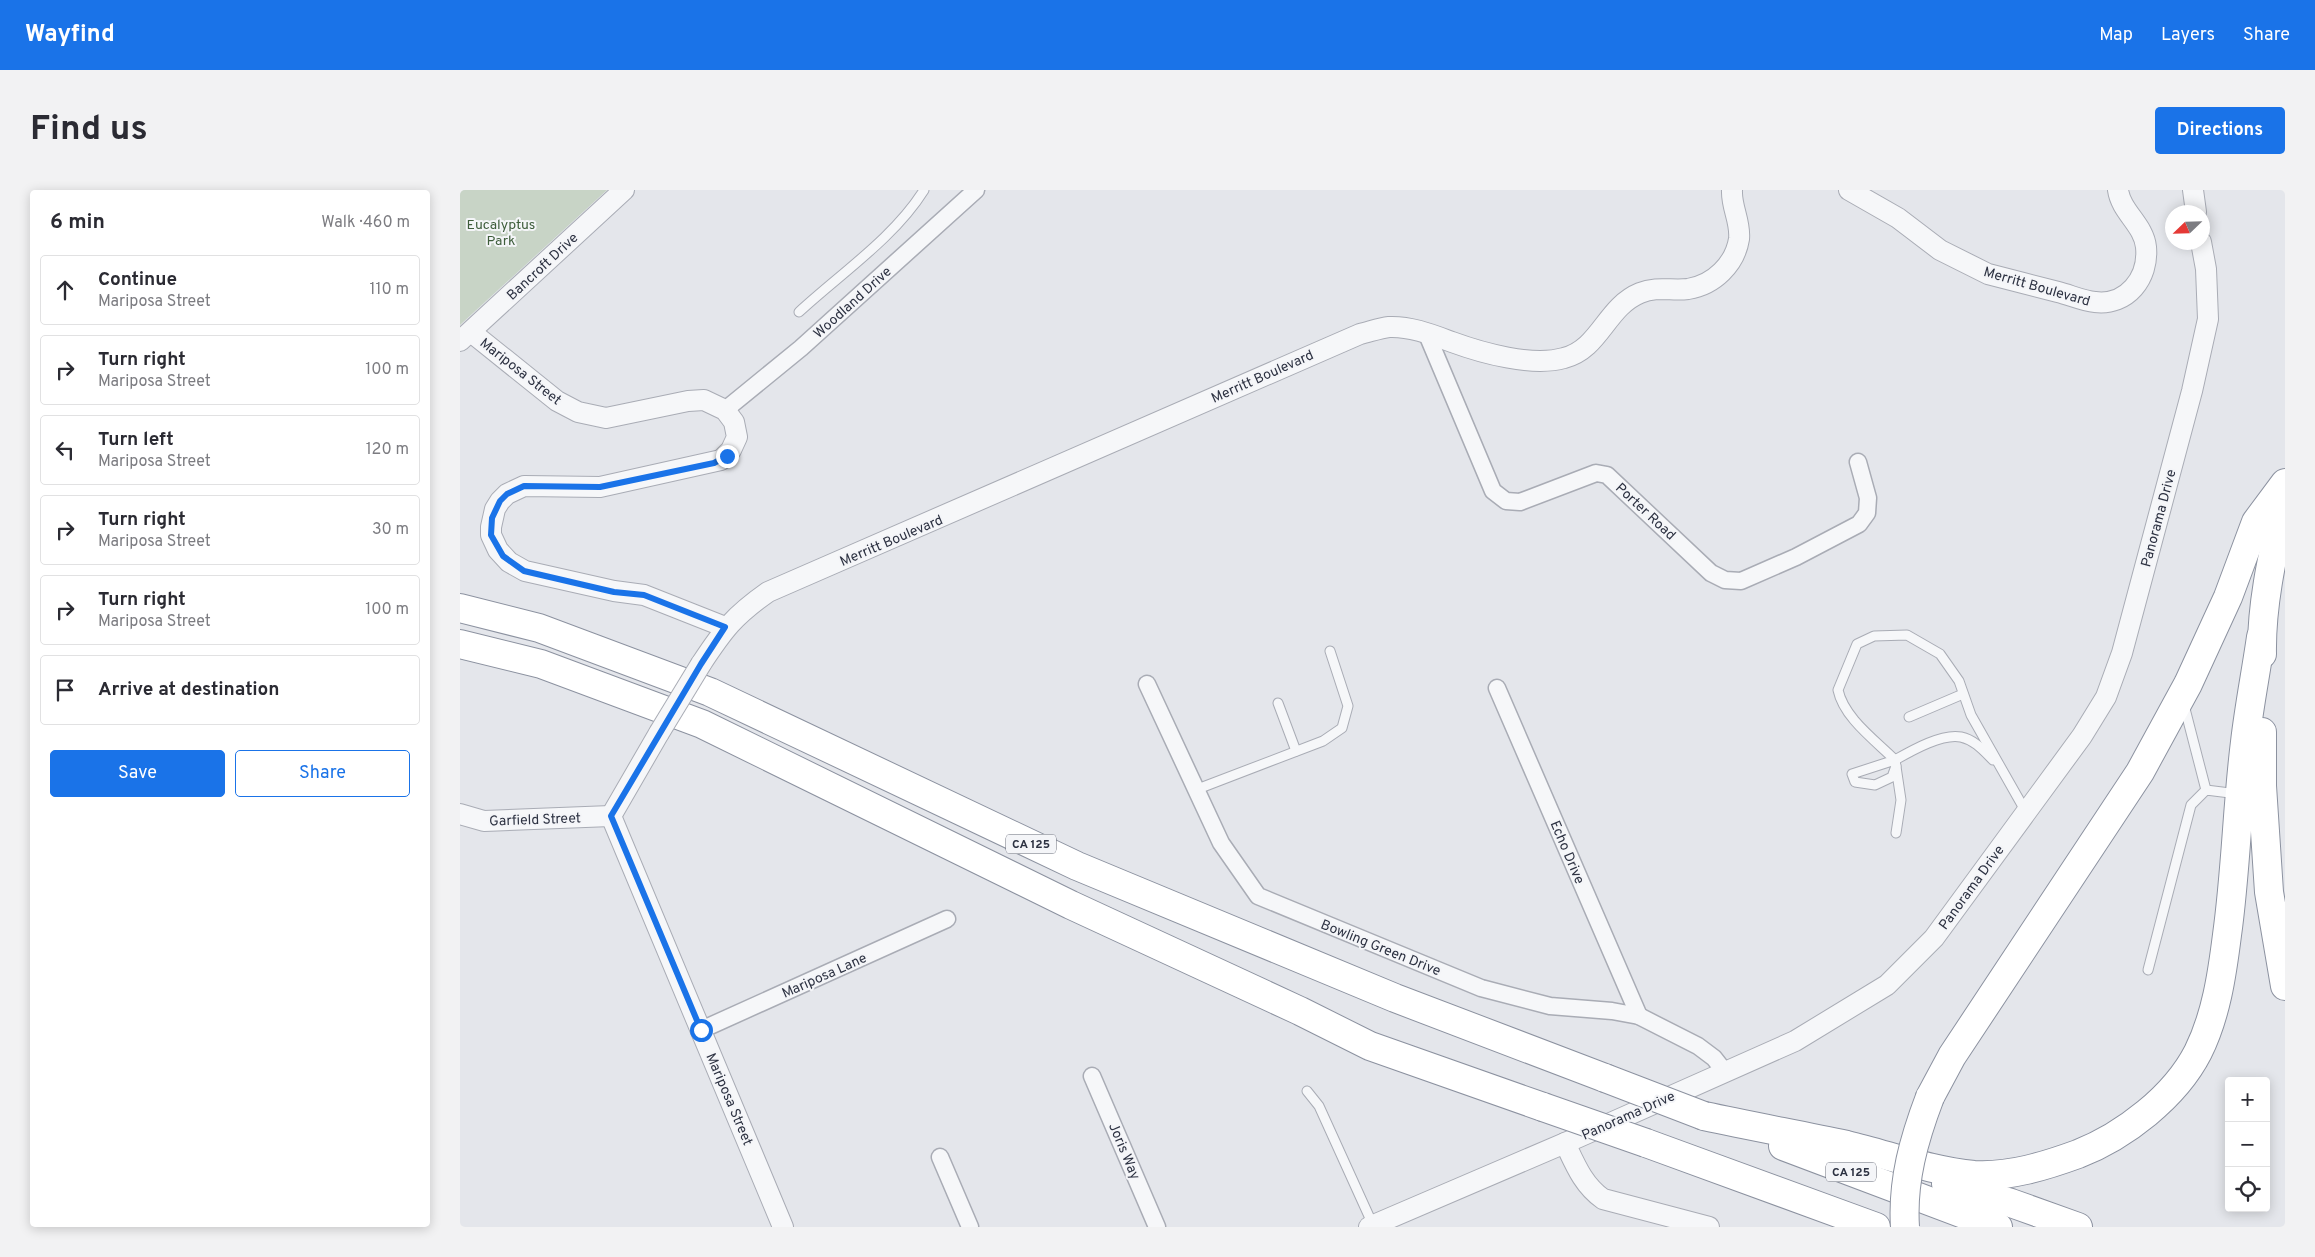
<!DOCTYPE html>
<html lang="en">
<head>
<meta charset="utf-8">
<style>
  :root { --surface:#fff; --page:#f2f2f3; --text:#2b2b33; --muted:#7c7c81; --line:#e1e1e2; --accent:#1a73e8 }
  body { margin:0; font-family:Overpass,sans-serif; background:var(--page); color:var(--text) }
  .controls { position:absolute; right:15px; bottom:15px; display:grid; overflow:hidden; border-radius:5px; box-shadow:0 2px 12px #0003 }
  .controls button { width:45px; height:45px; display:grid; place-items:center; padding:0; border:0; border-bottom:1px solid var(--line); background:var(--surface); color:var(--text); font:25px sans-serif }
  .compass { position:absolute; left:1705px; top:15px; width:45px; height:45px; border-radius:50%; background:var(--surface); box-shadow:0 2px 12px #0003; rotate:247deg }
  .stop { position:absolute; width:15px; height:15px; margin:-11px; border:4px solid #1a73e8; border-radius:50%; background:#fff }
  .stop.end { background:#1a73e8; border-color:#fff; box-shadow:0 1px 5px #0008 }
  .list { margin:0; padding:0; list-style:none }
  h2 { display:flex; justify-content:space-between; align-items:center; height:65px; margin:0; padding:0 20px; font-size:21px }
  h2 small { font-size:16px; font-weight:400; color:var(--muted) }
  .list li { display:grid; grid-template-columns:32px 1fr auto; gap:15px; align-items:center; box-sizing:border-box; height:70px; margin:0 10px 10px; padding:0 10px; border:1px solid var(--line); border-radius:5px }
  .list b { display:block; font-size:19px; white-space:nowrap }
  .list p { margin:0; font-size:16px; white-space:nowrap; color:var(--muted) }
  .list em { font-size:16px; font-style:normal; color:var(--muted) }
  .actions { display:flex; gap:10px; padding:15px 20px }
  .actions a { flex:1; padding:11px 0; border:1px solid var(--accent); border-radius:5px; text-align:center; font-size:18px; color:var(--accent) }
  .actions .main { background:var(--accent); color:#fff }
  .icon { flex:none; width:28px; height:28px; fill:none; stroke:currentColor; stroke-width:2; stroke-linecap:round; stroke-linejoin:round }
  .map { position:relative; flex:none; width:1825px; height:1037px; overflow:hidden; border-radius:5px }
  header { display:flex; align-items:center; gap:30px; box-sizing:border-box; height:70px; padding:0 25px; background:var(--accent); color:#fff }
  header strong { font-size:24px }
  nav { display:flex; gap:28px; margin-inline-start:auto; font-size:18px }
  .intro { display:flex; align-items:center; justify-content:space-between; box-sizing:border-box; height:120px; padding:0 30px }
  h1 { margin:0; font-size:35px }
  .button { padding:12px 22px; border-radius:5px; background:var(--accent); color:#fff; font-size:18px; font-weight:700 }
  main { display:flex; gap:30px; padding:0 30px }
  aside { flex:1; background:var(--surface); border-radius:5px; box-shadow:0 2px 12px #0003 }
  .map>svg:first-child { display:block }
</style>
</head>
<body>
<header>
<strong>Wayfind</strong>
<nav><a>Map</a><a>Layers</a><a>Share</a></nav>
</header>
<div class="intro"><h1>Find us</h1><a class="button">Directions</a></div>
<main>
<aside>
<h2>6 min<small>Walk · 460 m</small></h2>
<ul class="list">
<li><svg class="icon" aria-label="ahead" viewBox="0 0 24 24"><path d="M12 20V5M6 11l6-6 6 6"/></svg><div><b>Continue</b><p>Mariposa Street</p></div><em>110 m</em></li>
<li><svg class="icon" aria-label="right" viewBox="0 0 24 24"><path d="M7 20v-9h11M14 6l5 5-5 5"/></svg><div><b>Turn right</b><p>Mariposa Street</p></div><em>100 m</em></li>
<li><svg class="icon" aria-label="left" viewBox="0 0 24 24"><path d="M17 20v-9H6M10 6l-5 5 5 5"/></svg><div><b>Turn left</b><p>Mariposa Street</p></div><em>120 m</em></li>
<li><svg class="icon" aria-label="right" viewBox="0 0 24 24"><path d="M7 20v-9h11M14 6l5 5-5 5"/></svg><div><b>Turn right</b><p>Mariposa Street</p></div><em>30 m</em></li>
<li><svg class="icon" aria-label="right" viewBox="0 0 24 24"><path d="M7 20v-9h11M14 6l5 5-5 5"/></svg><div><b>Turn right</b><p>Mariposa Street</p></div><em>100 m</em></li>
<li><svg class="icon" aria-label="arrive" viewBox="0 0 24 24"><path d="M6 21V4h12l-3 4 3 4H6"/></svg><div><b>Arrive at destination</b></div></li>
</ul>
<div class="actions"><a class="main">Save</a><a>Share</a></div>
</aside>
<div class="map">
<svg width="1825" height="1037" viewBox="0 0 1825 1037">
  <rect width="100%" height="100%" fill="#e4e6eb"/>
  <path fill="#c8d4c6" d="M0 0H147L0 135Z"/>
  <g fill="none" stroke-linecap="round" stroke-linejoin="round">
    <defs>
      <g id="service">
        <path d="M339 122C380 84 434 48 464 0"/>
        <path d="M818 513 836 561"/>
        <path d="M1724 515 1746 600"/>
        <path d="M1449 527 1503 504"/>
        <path d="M1436 576 1432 587 1415 595 1395 592 1392 584 1435 570C1415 550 1384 528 1378 500L1397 454 1414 446 1447 445 1480 464 1499 491 1511 525 1566 622"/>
        <path d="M735 600 863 551 882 538 888 516 870 461"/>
        <path d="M1436 643 1441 610 1435 570C1451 561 1482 543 1501 547 1515 550 1524 561 1533 570"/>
        <path d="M1688 780 1731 615 1746 600 1778 604"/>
        <path d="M847 901 859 916 913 1035"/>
      </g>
      <g id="minor">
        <path d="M966 142 1033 301 1046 311 1060 312 1136 283 1147 285 1251 383 1265 390 1281 391 1336 367 1399 334 1407 323 1408 308 1398 272"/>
        <path d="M265 220 341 158 516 0"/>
        <path d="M687 494 761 653 798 706 1021 798 1090 816 1152 821 1179 826 1238 856 1254 868 1265 882"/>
        <path d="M1037 498 1179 826"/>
        <path d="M241 840 487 729"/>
        <path d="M632 886 697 1037"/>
        <path d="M480 967 510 1037"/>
      </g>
      <g id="tertiary">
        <path d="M1389 0 1438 28 1480 60 1528 84C1551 90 1575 96 1598 102 1610 105 1623 111 1635 112 1667 116 1689 88 1686 57 1684 35 1661 22 1658 0"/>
        <path d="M1733 0 1736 22"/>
        <path d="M11 142 97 211 118 222 146 228 228 211 244 210 265 220 274 232 277 247 271 260 261 270 140 297 64 296 47 304 40 311 35 319 31 337V345L38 360 49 372 65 381 154 401 184 405 265 437"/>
        <path d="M0 151 164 0"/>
        <path d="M241 474C264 439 274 426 308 402L900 144C909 142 920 138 929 137 951 136 973 145 992 152 1022 163 1072 177 1104 168 1140 159 1146 117 1180 103 1197 96 1211 101 1228 99 1254 95 1275 74 1279 49 1281 32 1271 17 1272 0"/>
        <path d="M0 624 24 631 151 626"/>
        <path d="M151 626 323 1037"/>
        <path d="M151 626 199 543"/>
        <path d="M1105 953C1115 974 1123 995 1143 1009L1249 1037"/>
        <path d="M909 1037 1119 947 1335 851 1427 795 1474 748 1622 546 1646 507 1662 463 1732 201 1748 129 1746 79 1741 52"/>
      </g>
      <g id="motorway">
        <path d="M0 418 79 438 250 502 617 676 935 808 1145 888"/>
        <path d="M0 454 81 474 242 534 611 715 840 821 910 856 1083 917"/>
        <path d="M1802 464C1801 412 1814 359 1825 309"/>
        <path d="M1802 542V596L1809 702 1825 796"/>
        <path d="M1470 907 1492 866 1680 582 1728 494 1768 407 1796 332 1825 293"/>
        <path d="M1244 926C1291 936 1339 945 1387 955 1429 965 1471 981 1514 985 1550 987 1585 976 1618 964 1664 946 1715 907 1738 862 1756 826 1762 785 1767 745 1776 681 1777 616 1785 552 1789 517 1796 482 1801 447"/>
        <path d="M1186 953 1416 1037"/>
        <path d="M1323 956 1538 1037"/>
        <path d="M1486 994 1551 1013 1618 1037"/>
      </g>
    </defs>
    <use href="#service" stroke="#a9acb5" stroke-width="11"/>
    <use href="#minor" stroke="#a9acb5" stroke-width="19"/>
    <use href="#tertiary" stroke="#a9acb5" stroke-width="22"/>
    <use href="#motorway" stroke="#8c92a0" stroke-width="30"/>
    <use href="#service" stroke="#f6f7f9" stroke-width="9"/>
    <use href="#minor" stroke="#f6f7f9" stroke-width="16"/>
    <use href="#tertiary" stroke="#f6f7f9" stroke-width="20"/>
    <use href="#motorway" stroke="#fff" stroke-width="28"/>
    <defs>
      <path id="tertiary-bridge" d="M199 543 241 474"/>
      <g id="motorway-bridge">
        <path d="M1145 888 1244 926"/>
        <path d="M1083 917 1186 953"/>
        <path d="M1445 1037C1442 991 1454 949 1470 907"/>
      </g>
    </defs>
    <use href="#tertiary-bridge" stroke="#a9acb5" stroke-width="22" stroke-linecap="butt"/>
    <use href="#motorway-bridge" stroke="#8c92a0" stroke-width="30" stroke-linecap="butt"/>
    <use href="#tertiary-bridge" stroke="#f6f7f9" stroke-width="20"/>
    <use href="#motorway-bridge" stroke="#fff" stroke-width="28"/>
  </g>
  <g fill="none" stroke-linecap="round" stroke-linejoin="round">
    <path stroke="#1a73e8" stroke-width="6" d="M241 840 151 626 241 474 265 437 184 405 154 402 64 381 43 366 31 345 32 328 40 311 47 304 64 296 140 297 254 273 267 266"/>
  </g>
  <g text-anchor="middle" stroke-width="4" stroke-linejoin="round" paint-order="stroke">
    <g fill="#f4f5f8" stroke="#696c79" stroke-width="1">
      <rect x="546" y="644.5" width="50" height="19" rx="4"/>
      <rect x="1366" y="972.5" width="50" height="19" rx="4"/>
    </g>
    <g font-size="12" font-weight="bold" fill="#2d3242">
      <text x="571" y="658">CA 125</text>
      <text x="1391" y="986">CA 125</text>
    </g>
    <g font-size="14" fill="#3e5d3b" stroke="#f4f5f8">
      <text x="41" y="39">Eucalyptus<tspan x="41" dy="16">Park</tspan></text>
    </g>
    <g font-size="14" fill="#2d3242" stroke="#f4f5f8">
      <text transform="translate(82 76) rotate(-43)" y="5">Bancroft Drive</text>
      <text transform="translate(1577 96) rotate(16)" y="5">Merritt Boulevard</text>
      <text transform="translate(392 112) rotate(-42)" y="5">Woodland Drive</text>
      <text transform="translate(61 181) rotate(38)" y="5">Mariposa Street</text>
      <text transform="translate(802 186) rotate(-24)" y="5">Merritt Boulevard</text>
      <text transform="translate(1186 321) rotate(43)" y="5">Porter Road</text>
      <text transform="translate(1698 328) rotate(-75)" y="5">Panorama Drive</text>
      <text transform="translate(431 350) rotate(-23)" y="5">Merritt Boulevard</text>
      <text transform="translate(75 629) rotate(-2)" y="5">Garfield Street</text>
      <text transform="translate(1108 662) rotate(67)" y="5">Echo Drive</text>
      <text transform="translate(1511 697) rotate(-54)" y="5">Panorama Drive</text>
      <text transform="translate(921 757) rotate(22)" y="5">Bowling Green Drive</text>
      <text transform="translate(364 785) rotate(-24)" y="5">Mariposa Lane</text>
      <text transform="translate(270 909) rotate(67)" y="5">Mariposa Street</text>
      <text transform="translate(1168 925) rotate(-24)" y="5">Panorama Drive</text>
      <text transform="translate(665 961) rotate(67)" y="5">Joris Way</text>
    </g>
  </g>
</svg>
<div class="controls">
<button>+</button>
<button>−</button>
<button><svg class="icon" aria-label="locate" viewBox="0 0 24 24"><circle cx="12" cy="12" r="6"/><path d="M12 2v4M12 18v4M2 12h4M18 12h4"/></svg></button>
</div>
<svg class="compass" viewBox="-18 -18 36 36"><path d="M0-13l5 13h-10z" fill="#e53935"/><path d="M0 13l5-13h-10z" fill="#7c7c81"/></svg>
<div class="stop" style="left:241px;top:840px"></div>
<div class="stop end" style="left:267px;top:266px"></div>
</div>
</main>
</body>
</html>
